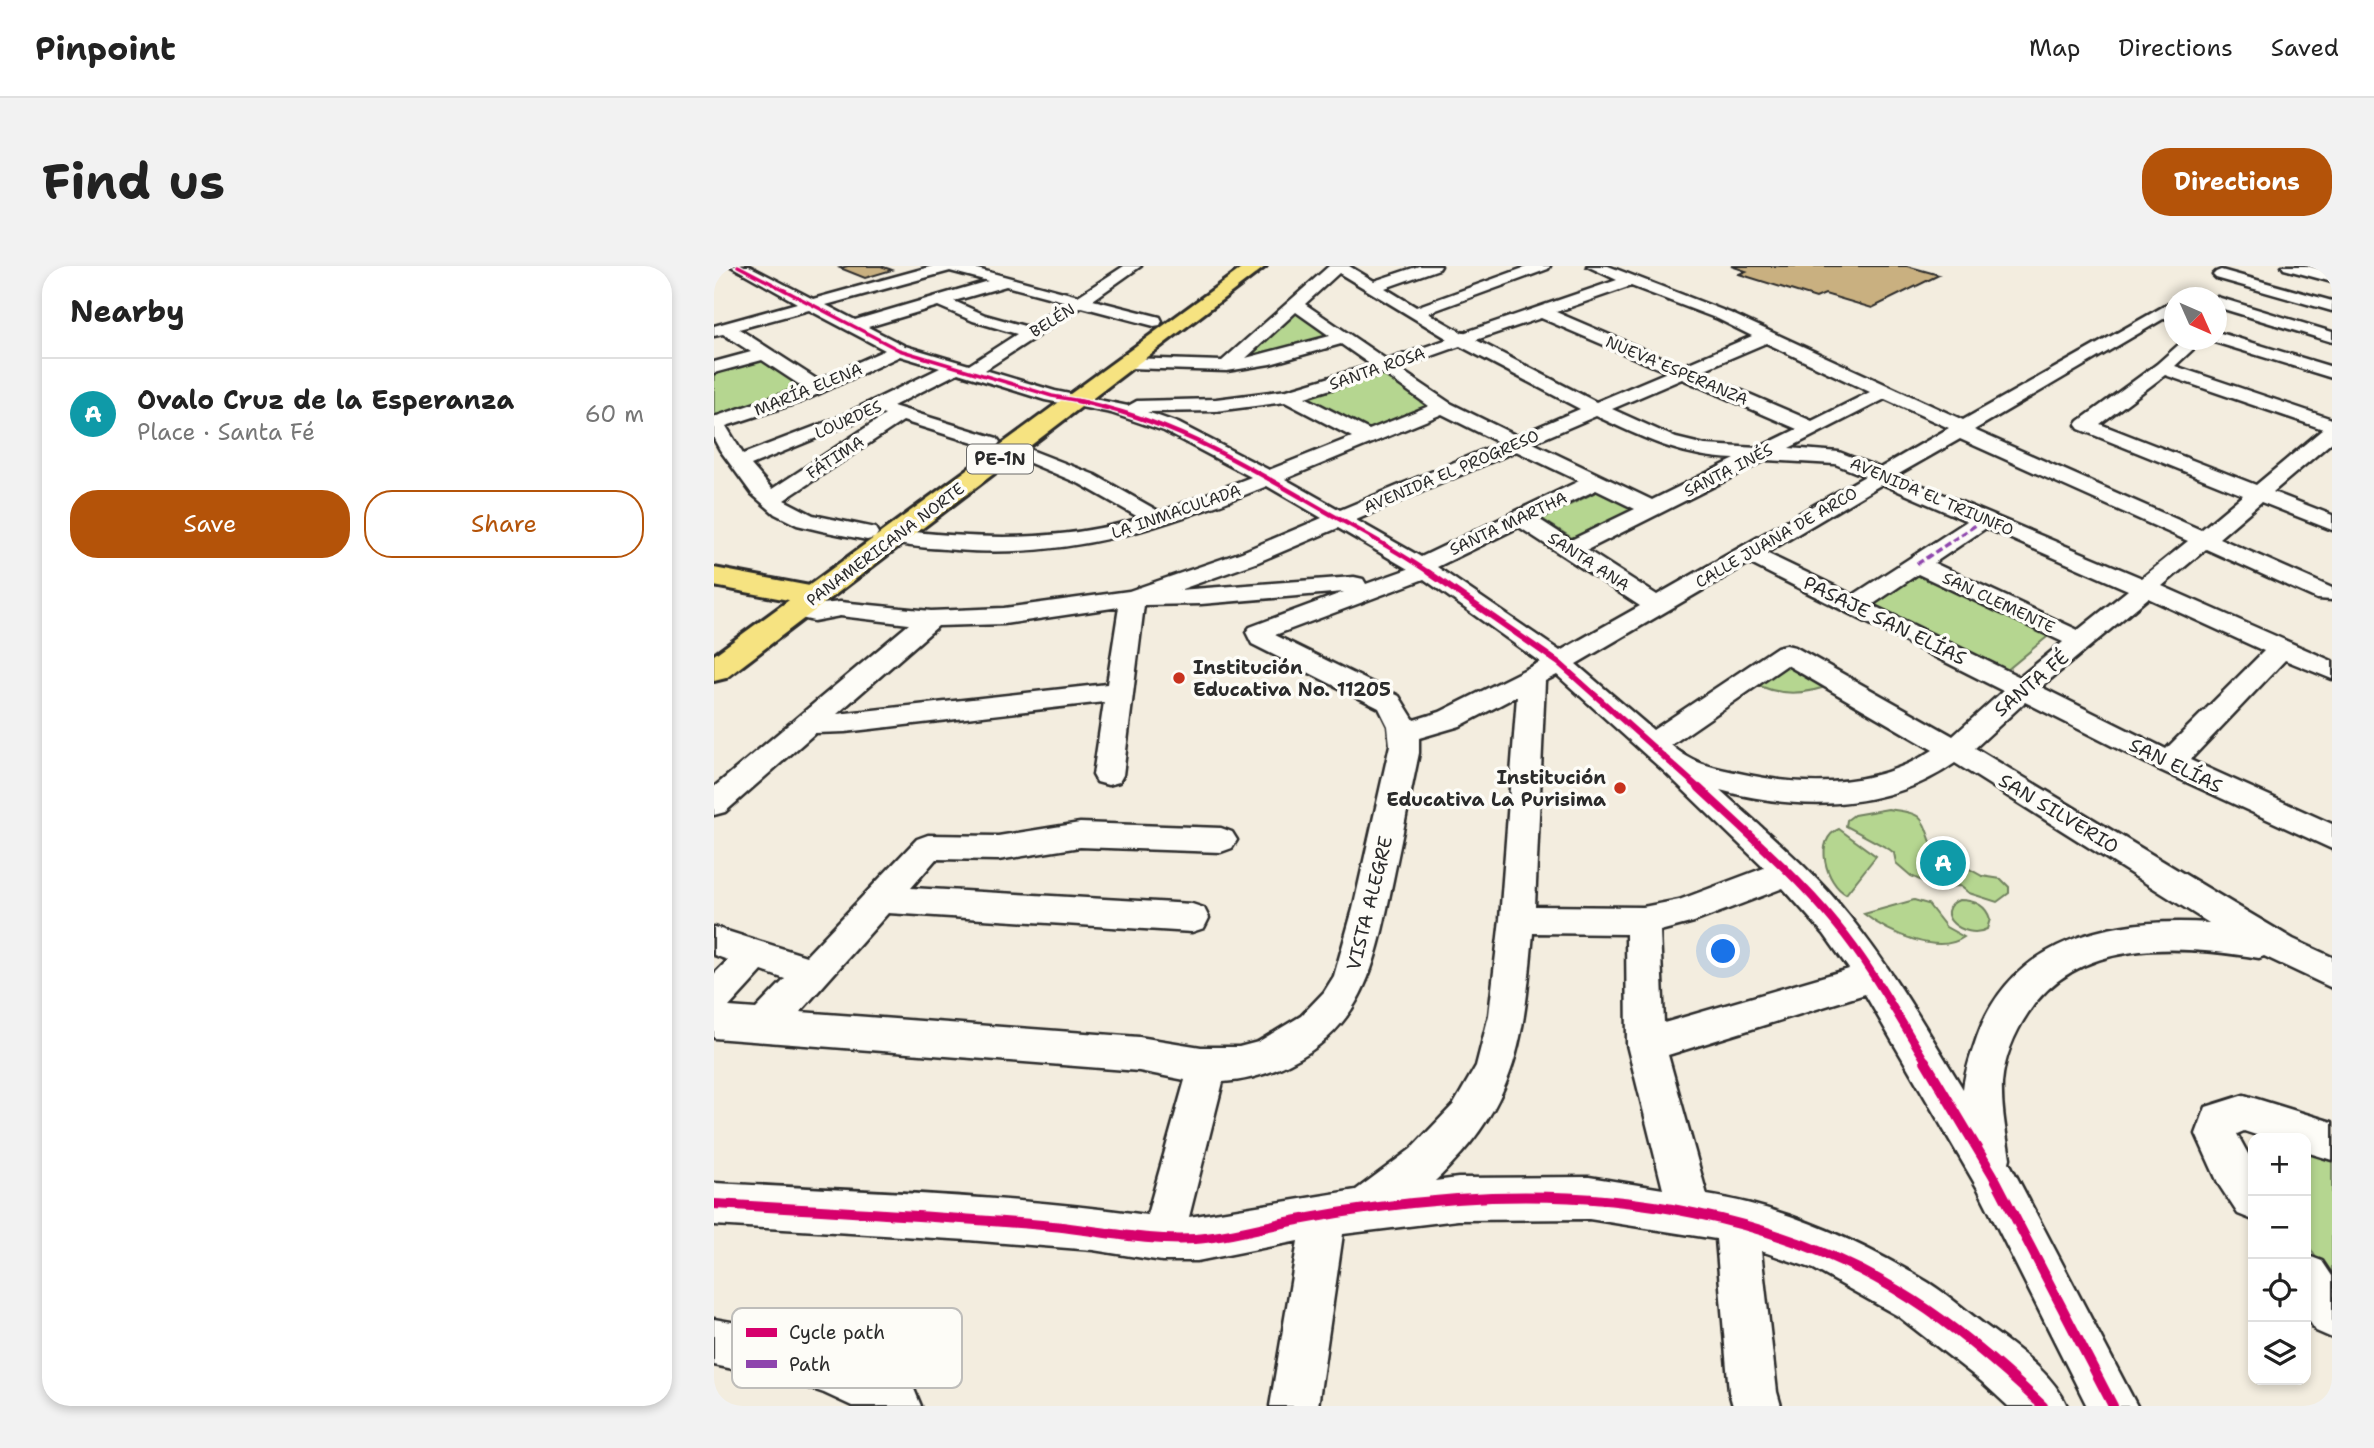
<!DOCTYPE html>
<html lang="en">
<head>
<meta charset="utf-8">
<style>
  :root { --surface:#fff; --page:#f2f2f2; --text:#222; --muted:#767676; --line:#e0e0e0; --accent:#b45309 }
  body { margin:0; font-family:"Shantell Sans",sans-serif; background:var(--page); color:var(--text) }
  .controls { position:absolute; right:21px; bottom:21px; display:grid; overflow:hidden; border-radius:14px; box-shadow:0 4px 10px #0003 }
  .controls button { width:63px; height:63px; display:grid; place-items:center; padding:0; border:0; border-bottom:2px solid var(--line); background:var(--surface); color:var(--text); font:35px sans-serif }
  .compass { position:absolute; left:1450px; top:21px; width:63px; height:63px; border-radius:50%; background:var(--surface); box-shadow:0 4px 10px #0003; rotate:135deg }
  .you { position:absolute; left:1010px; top:686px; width:24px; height:24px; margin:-18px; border:5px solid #fff; border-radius:50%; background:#1a73e8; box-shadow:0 0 0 10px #1a73e833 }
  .badge { display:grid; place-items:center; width:46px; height:46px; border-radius:50%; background:var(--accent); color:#fff; font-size:23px; font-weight:700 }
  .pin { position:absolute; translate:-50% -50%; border:4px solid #fff; box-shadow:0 2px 7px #0006 }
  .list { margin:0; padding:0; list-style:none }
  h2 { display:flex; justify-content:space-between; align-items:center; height:91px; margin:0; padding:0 28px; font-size:30px }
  h2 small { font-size:23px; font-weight:400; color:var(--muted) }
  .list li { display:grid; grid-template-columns:46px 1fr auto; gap:21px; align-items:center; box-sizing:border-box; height:112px; padding:0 28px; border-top:2px solid var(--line) }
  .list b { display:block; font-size:26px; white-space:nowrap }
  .list p { margin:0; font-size:23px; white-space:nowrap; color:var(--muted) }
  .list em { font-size:23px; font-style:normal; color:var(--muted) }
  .actions { display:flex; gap:14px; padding:21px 28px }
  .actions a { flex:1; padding:16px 0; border:2px solid var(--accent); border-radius:28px; text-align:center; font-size:24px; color:var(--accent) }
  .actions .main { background:var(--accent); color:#fff }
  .icon { flex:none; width:38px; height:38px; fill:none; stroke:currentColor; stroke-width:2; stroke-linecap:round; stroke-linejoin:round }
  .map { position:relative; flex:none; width:1618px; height:1140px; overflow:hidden; border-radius:28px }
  header { display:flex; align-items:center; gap:42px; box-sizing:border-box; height:98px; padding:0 35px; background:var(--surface); border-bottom:2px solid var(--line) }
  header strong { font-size:33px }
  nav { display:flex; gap:38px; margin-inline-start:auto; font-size:24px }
  .intro { display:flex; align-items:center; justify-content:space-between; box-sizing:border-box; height:168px; padding:0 42px }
  h1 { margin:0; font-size:49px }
  .button { padding:18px 32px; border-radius:28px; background:var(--accent); color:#fff; font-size:24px; font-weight:700 }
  main { display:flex; gap:42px; padding:0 42px }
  aside { flex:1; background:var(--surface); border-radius:28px; box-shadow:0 4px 10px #0003 }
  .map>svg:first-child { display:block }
</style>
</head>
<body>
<header>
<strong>Pinpoint</strong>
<nav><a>Map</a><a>Directions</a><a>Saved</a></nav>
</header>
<div class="intro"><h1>Find us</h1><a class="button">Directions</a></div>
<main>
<aside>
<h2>Nearby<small></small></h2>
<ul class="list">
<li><span class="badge" style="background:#0f9aa8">A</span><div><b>Ovalo Cruz de la Esperanza</b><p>Place · Santa Fé</p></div><em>60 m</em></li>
</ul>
<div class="actions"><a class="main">Save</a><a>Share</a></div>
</aside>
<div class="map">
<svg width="1618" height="1140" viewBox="0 0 1618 1140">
  <rect width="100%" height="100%" fill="#f3eddf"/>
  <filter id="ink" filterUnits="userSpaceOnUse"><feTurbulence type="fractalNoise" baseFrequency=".0143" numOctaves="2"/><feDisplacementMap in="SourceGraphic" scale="14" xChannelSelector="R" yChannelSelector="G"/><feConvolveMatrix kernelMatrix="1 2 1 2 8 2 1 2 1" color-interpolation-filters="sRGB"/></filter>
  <g filter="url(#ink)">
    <g fill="#b5d690" stroke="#70805e" stroke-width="2">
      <path d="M581 43 619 71 527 93Z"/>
      <path d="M46 91 63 104 97 122 5 154 0 145V104Z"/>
      <path d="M670 104 725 140 656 168 582 131Z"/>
      <path d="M890 222 929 242 863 275 828 253Z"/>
      <path d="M1203 308H1209L1333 367V371L1292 405 1164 344 1160 338Z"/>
      <path d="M1067 401H1081L1119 418C1092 429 1066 431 1040 417Z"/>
      <path d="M1174 543C1209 548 1207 548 1218 579L1250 600 1268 610 1287 613 1295 621V627L1283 636 1255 627 1246 620 1221 621 1197 610 1182 597 1180 587 1175 583 1132 560 1133 554 1140 549Z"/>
      <path d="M1125 563 1162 590 1132 628C1112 618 1099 573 1125 563Z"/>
      <path d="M1200 634 1214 638 1232 661 1250 671C1224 690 1173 666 1150 648Z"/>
      <path d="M1245 634C1259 634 1272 639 1276 653L1273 663C1250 675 1216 646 1245 634Z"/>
      <path d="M1592 875 1618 883V1017L1592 976Z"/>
    </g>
    <g fill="#c9b080" stroke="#2b2b2b" stroke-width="2">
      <path d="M134 0H167L178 4 151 12 126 2Z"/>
      <path d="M1017 0H1193L1225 9 1158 42 1111 28 1102 32 1025 8 1032 5Z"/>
    </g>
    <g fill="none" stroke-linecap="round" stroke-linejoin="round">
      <defs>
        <g id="minor">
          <path d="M17 0H35L99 33 219 0H252L364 30 410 0H427L379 34 446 51 448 55 446 59 440 60 368 41 271 104 341 125 414 140 423 135 502 133 573 124 657 99 627 78 556 98 513 105 414 102 405 97 414 92 508 95 615 0H635L660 15 705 0H727L725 3 671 22 702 41 815 0H836L834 3 714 47 749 67 903 14 873 0H894L1016 47 1249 154 1461 34V46L1260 164 1487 264 1529 229 1365 163 1362 159 1365 155 1443 98 1470 74H1489L1461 100 1618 153V176L1559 226 1618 249V264L1547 236 1505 272 1618 322V334L1603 333 1492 283 1448 320 1618 395V413L1571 394 1476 494 1618 558V583L1446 504 1311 436 1261 482 1520 638 1579 673 1618 691V722L1550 690 1545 692C1466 679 1364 671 1314 747 1300 768 1290 793 1288 817 1287 842 1292 867 1296 892L1295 896 1423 1140H1373L1264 923 1151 728 954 789 993 929C1071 941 1148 976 1215 1017 1237 1031 1258 1050 1279 1065 1306 1085 1340 1109 1353 1140H1294L1267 1115 1184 1050 1100 1003 1047 985 1063 1126 1067 1140H1019L1015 1126 1002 973 875 953 744 954 629 968 604 1140H556L584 975 483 995H448L379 984 254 974 0 959V917C144 925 290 929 433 949L471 814 425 805 0 772V708L14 694 0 689V661L92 690 203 573 214 569 284 570 366 557 507 562 518 566 523 574 518 582 507 586 366 581 284 594 222 593 197 622 478 638 490 642 495 652 490 662 478 666 174 647 86 746 425 771 487 781H525L544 776 587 750 610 726 620 710 639 643 676 479 674 460 665 442 538 378 532 366 536 361 630 326 487 338 430 339 409 509 405 516 394 519 383 516 379 509 390 436 131 466 101 467 11 546 0 549V521L195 358 126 350 100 355 73 349 70 344 73 339 82 337 100 339 126 336 217 345 290 342 415 325 528 286 608 252 553 220C448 262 357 293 242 284 219 282 195 281 173 276L170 271 173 266 181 264C264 273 346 277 426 252L366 218 292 187 289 183 292 179 299 177 381 209 446 246 537 211 450 165 397 147 331 134 244 107 179 140 283 172 286 176 283 180H269L189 155 70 234 99 249 161 262 164 267 161 272 153 274 108 265 83 259 61 248 38 228 6 184 0 173V151L89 121 48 94 0 107V96L37 86 9 68 0 70V60L83 37ZM236 5 274 15 141 54 112 39ZM625 7 734 73 673 94 591 38ZM292 20 353 36 314 61 271 49 240 35ZM917 20 1004 53 1038 70 968 100 842 46ZM224 40 259 55 303 68 255 99 191 80 154 61ZM95 44 171 84 104 114 25 63ZM582 46 616 70 532 92ZM827 52 953 106 882 136 762 74ZM1052 77 1156 126 1098 155 984 106ZM746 80 866 143 803 170 736 137 684 102ZM186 90 226 102 123 152 29 188 12 160 89 135ZM669 107 715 140 655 164 591 131ZM1451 109 1609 163 1542 219 1386 158ZM968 113 1083 163 1044 182 991 179 962 172 898 143ZM1171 133 1235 162 1166 202 1125 186 1075 182ZM571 136 638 171 555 204 464 157 433 146 502 145ZM163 147 171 149 58 223 37 199ZM728 148 786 177 626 244 571 213ZM882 150C930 172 966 191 1021 193L938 234 819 177ZM1246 173 1474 275 1428 312 1183 209ZM802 185 865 215 707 291 642 254ZM1052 194 1121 198 1151 210 943 329 873 284ZM1168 218 1253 255 1139 329 1052 287ZM882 224 921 243 857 274 823 252ZM805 261 926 340 846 385 723 301ZM624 262 694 303 652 318 649 313 640 311 465 324 544 296ZM1272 262 1414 324 1364 364 1220 297ZM1035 297 1289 425 1239 470 1081 381 1072 379 1063 381 939 464 862 398ZM1204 308 1349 376 1306 411 1158 339ZM710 313 826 396 726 446 700 454 685 430 561 369ZM1434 332 1550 385 1452 483 1327 421ZM405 341 393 418 123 448 224 360 290 358ZM1073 399 1219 484C1161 522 1091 522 1025 507 997 501 979 498 957 479ZM843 409 953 508 1050 602 965 634 929 641 821 640 831 415ZM803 430 786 653 775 749 762 800 740 838 697 883 642 924 475 951 509 816C532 815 555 808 576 797 653 759 663 690 679 614 688 572 696 529 705 487V472L746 460ZM1241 497 1495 657C1400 651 1298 671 1263 771 1257 789 1251 805 1249 823 1213 764 1179 704 1135 650 1098 603 1050 564 1006 524 1085 545 1171 546 1241 497ZM1069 622 1110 668 1135 703 950 757 946 665 980 656ZM819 667 912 668 913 779 949 923 875 911 744 912 721 915C730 907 738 897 747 888 808 820 811 753 819 667ZM48 705 71 713 42 743 15 741Z"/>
          <path d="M1568 0H1593L1618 6V16L1570 3Z"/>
          <path d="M1507 4 1618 35V45L1502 12 1499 9 1502 6Z"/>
          <path d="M1503 31 1618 66V76L1503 41Z"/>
          <path d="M1503 66 1618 101V112L1497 75 1503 74Z"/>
          <path d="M1530 829 1618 856V894L1592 886V872H1551L1530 865 1523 868 1539 897V954L1524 948 1505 919 1482 868 1492 841Z"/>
          <path d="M1592 989 1608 995 1618 1010V1072L1602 1065 1592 1050Z"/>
          <path d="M0 1053C72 1064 138 1086 200 1123L207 1140H138L110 1127 72 1114 0 1099Z"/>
        </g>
        <path id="major" d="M0 302 101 321 112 324 116 330 112 336 101 339 0 320Z"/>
        <path id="highway" d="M531 0H552L12 412 0 415V389Z"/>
      </defs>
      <use href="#minor" stroke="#2b2b2b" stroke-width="5"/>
      <use href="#major" stroke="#2b2b2b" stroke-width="6"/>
      <use href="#highway" stroke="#2b2b2b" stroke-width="6"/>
      <use href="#minor" fill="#fdfcf7" fill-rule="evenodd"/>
      <use href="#major" fill="#f6e381" fill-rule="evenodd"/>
      <use href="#highway" fill="#f6e381" fill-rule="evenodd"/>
      <path stroke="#8e44ad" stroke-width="3.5" stroke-dasharray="7 3.5" stroke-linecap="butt" d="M1203 298 1271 253"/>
      <defs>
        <path id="cycleway-far4" d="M24 0 185 84 338 130 372 136"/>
        <path id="cycleway-far3" d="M363 135C456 153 529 198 611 245 646 265 683 284 717 308"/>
        <path id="cycleway-far2" d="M714 306 845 397 987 524"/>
        <path id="cycleway-far1" d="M985 522C1032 566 1081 608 1122 658 1157 700 1183 749 1212 796"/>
        <g id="cycleway">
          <path d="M1211 795 1279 909 1399 1140"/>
          <path d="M0 938C109 944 219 950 328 959 378 963 430 976 481 973 515 971 550 960 584 954 636 944 690 937 743 933 900 922 1066 948 1199 1034 1246 1064 1289 1102 1329 1140"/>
        </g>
      </defs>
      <use href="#cycleway-far4" stroke="#fdfcf7" stroke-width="6"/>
      <use href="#cycleway-far3" stroke="#fdfcf7" stroke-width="7"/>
      <use href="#cycleway-far2" stroke="#fdfcf7" stroke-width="10"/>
      <use href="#cycleway-far1" stroke="#fdfcf7" stroke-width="12"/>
      <use href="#cycleway" stroke="#fdfcf7" stroke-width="14"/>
      <use href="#cycleway-far4" stroke="#d6006c" stroke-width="3.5"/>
      <use href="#cycleway-far3" stroke="#d6006c" stroke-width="4.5"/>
      <use href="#cycleway-far2" stroke="#d6006c" stroke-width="6"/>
      <use href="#cycleway-far1" stroke="#d6006c" stroke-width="8"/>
      <use href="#cycleway" stroke="#d6006c" stroke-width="10"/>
    </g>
  </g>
  <g fill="#c8321e" stroke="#fdfcf7" stroke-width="2.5">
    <circle cx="465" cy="412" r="7"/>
    <circle cx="906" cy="522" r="7"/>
  </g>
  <g text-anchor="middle" stroke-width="7" stroke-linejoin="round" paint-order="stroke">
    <g font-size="16" fill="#2b2b2b" stroke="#fdfcf7">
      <text transform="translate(338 54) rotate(-32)" y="6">BELÉN</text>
      <text transform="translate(663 102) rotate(-19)" y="6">SANTA ROSA</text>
      <text transform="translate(963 104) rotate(23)" y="6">NUEVA ESPERANZA</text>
      <text transform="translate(94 123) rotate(-22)" y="6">MARÍA ELENA</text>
      <text transform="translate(134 153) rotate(-24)" y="6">LOURDES</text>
      <text transform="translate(121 191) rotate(-33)" y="6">FÁTIMA</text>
      <text transform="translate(1014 204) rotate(-27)" y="6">SANTA INÉS</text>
      <text transform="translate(737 205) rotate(-23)" y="6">AVENIDA EL PROGRESO</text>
      <text transform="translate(1218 230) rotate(23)" y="6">AVENIDA EL TRIUNFO</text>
      <text transform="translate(462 245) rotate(-19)" y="6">LA INMACULADA</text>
      <text transform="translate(794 257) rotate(-25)" y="6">SANTA MARTHA</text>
      <text transform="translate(1062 271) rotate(-30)" y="6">CALLE JUANA DE ARCO</text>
      <text transform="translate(171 278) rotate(-37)" y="6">PANAMERICANA NORTE</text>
      <text transform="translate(875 295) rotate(33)" y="6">SANTA ANA</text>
      <text transform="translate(1285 336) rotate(25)" y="6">SAN CLEMENTE</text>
    </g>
    <rect fill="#fdfcf7" stroke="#6a6a68" stroke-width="2" x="253" y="178.5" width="66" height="29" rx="5"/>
    <g font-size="18" font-weight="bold" fill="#2b2b2b">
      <text x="286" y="199">PE-1N</text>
    </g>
    <g font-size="19" fill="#2b2b2b" stroke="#fdfcf7">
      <text transform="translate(1171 354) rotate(26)" y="7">PASAJE SAN ELÍAS</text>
      <text transform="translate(1317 417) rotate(-40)" y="7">SANTA FÉ</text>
      <text transform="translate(1462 499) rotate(26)" y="7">SAN ELÍAS</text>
      <text transform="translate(1345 547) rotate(31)" y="7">SAN SILVERIO</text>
      <text transform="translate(655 637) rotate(-76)" y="7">VISTA ALEGRE</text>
    </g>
    <g font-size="19" font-weight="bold" fill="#2b2b2b" stroke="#fdfcf7" text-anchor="start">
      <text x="479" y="408">Institución<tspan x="479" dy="22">Educativa No. 11205</tspan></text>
      <text x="892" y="518" text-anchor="end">Institución<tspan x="892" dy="22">Educativa La Purisima</tspan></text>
    </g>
  </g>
  <rect x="18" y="1042" width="230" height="80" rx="10" fill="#fdfcf7" stroke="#bebdba" stroke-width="2"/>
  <rect x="32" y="1062" width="31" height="9" fill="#d6006c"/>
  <rect x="32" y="1094" width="31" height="8" fill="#8e44ad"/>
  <g font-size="19" fill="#2b2b2b">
    <text x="75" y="1073">Cycle path</text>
    <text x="75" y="1105">Path</text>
  </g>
</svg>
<div class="controls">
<button>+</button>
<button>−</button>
<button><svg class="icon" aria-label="locate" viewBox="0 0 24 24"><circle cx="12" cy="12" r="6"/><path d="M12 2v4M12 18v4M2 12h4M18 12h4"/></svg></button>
<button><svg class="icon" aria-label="layers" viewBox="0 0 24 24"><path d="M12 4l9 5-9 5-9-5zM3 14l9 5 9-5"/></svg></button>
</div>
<svg class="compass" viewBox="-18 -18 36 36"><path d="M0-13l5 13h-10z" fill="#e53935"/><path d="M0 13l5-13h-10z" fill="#767676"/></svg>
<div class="you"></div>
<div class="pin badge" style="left:1229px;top:597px;background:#0f9aa8">A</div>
</div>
</main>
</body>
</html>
